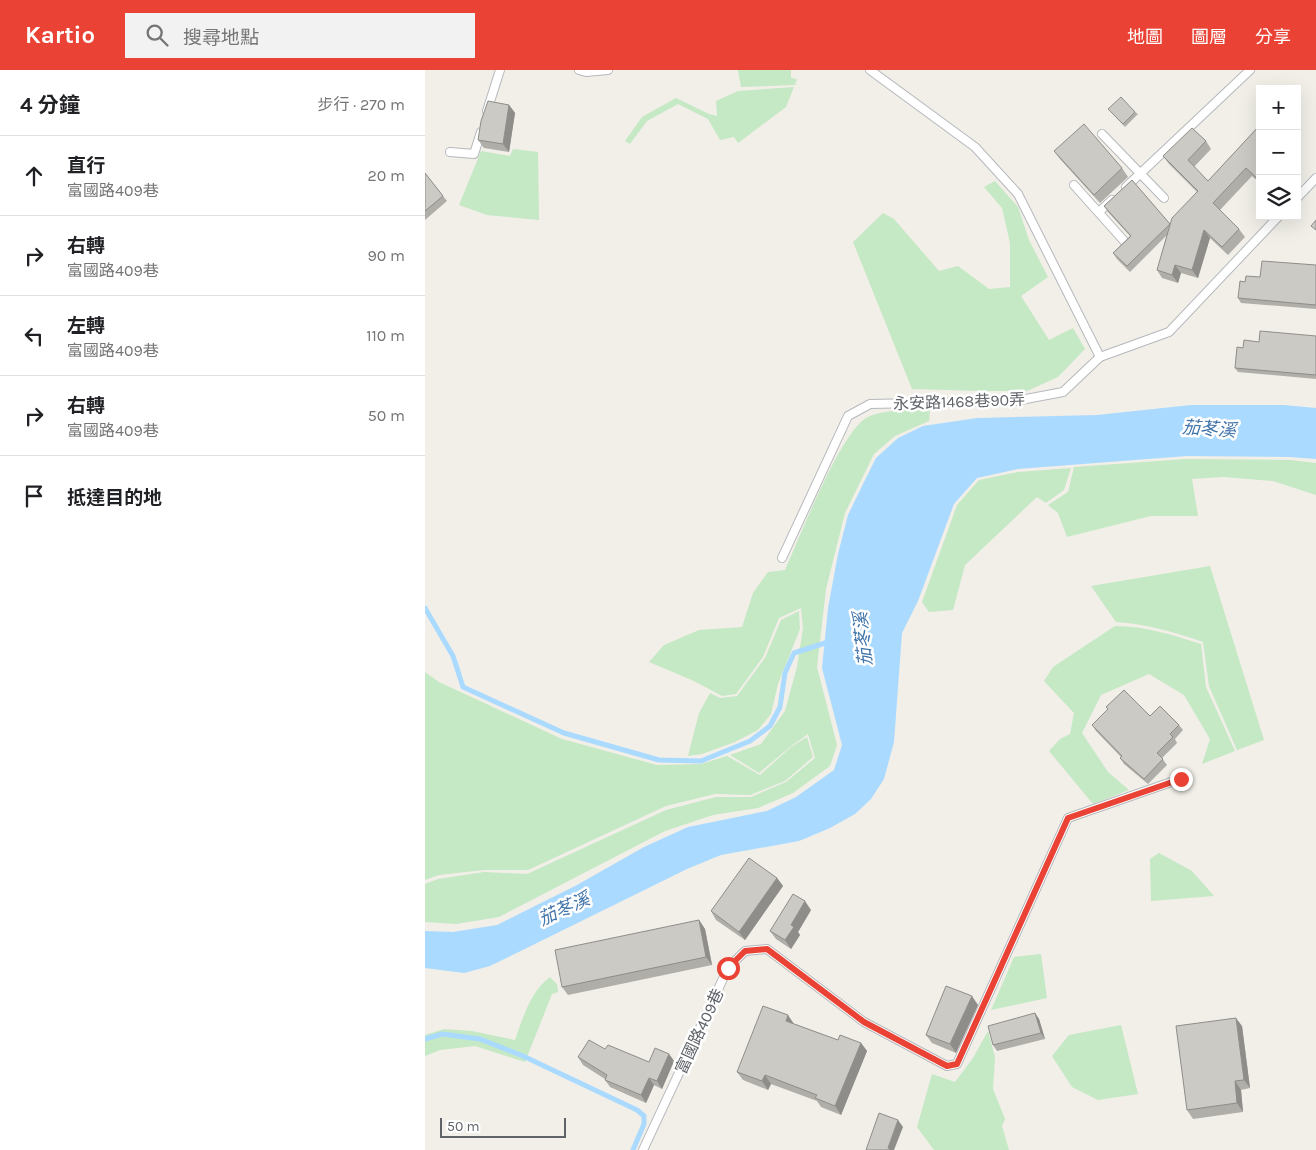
<!DOCTYPE html>
<html lang="zh-TW">
<head>
<meta charset="utf-8">
<style>
  :root { --surface:#fff; --page:#f2f2f2; --text:#202124; --muted:#757577; --line:#e0e0e0; --accent:#ea4335 }
  body { margin:0; font-family:Karla,"Noto Sans TC",sans-serif; background:var(--page); color:var(--text) }
  .controls { position:absolute; right:15px; top:15px; display:grid; overflow:hidden; border-radius:0px; box-shadow:0 5px 20px #0002 }
  .controls button { width:45px; height:45px; display:grid; place-items:center; padding:0; border:0; border-bottom:1px solid var(--line); background:var(--surface); color:var(--text); font:25px sans-serif }
  .scale { position:absolute; left:15px; bottom:12px; width:126px; box-sizing:border-box; padding-left:5px; border:2px solid #5f6368; border-top:0; font-size:14px; line-height:18px; white-space:nowrap; color:#5f6368; -webkit-text-stroke:4px #fff; paint-order:stroke }
  .stop { position:absolute; width:15px; height:15px; margin:-11px; border:4px solid #ea4335; border-radius:50%; background:#fff }
  .stop.end { background:#ea4335; border-color:#fff; box-shadow:0 1px 5px #0008 }
  .list { margin:0; padding:0; list-style:none }
  h2 { display:flex; justify-content:space-between; align-items:center; height:65px; margin:0; padding:0 20px; font-size:21px }
  h2 small { font-size:16px; font-weight:400; color:var(--muted) }
  .list li { display:grid; grid-template-columns:32px 1fr auto; gap:15px; align-items:center; box-sizing:border-box; height:80px; padding:0 20px; border-top:1px solid var(--line) }
  .list b { display:block; font-size:19px; white-space:nowrap }
  .list p { margin:0; font-size:16px; white-space:nowrap; color:var(--muted) }
  .list em { font-size:16px; font-style:normal; color:var(--muted) }
  .icon { flex:none; width:28px; height:28px; fill:none; stroke:currentColor; stroke-width:2; stroke-linecap:round; stroke-linejoin:round }
  .map { position:relative; flex:none; width:891px; height:1080px; overflow:hidden }
  header { display:flex; align-items:center; gap:30px; box-sizing:border-box; height:70px; padding:0 25px; background:var(--accent); color:#fff }
  header strong { font-size:24px }
  nav { display:flex; gap:28px; margin-inline-start:auto; font-size:18px }
  .search { width:350px; height:45px; background:var(--page); display:flex; align-items:center; gap:12px; box-sizing:border-box; padding:0 18px; border-radius:0px; color:var(--muted); font-size:19px }
  main { display:flex }
  aside { flex:1; background:var(--surface) }
  .map>svg:first-child { display:block }
</style>
</head>
<body>
<header>
<strong>Kartio</strong>
<div class="search"><svg class="icon" aria-label="search" viewBox="0 0 24 24"><circle cx="10" cy="10" r="6"/><path d="M15 15l6 6"/></svg>搜尋地點</div>
<nav><a>地圖</a><a>圖層</a><a>分享</a></nav>
</header>
<main>
<aside>
<h2>4 分鐘<small>步行 · 270 m</small></h2>
<ul class="list">
<li><svg class="icon" aria-label="ahead" viewBox="0 0 24 24"><path d="M12 20V5M6 11l6-6 6 6"/></svg><div><b>直行</b><p>富國路409巷</p></div><em>20 m</em></li>
<li><svg class="icon" aria-label="right" viewBox="0 0 24 24"><path d="M7 20v-9h11M14 6l5 5-5 5"/></svg><div><b>右轉</b><p>富國路409巷</p></div><em>90 m</em></li>
<li><svg class="icon" aria-label="left" viewBox="0 0 24 24"><path d="M17 20v-9H6M10 6l-5 5 5 5"/></svg><div><b>左轉</b><p>富國路409巷</p></div><em>110 m</em></li>
<li><svg class="icon" aria-label="right" viewBox="0 0 24 24"><path d="M7 20v-9h11M14 6l5 5-5 5"/></svg><div><b>右轉</b><p>富國路409巷</p></div><em>50 m</em></li>
<li><svg class="icon" aria-label="arrive" viewBox="0 0 24 24"><path d="M6 21V4h12l-3 4 3 4H6"/></svg><div><b>抵達目的地</b></div></li>
</ul>
</aside>
<div class="map">
<svg width="891" height="1080" viewBox="0 0 891 1080">
  <rect width="100%" height="100%" fill="#f1efe8"/>
  <g fill="#c5e8c5">
    <path d="M313 0H366V8L372 9 370 15 316 17Z"/>
    <path d="M369 17 361 37 313 73 309 67 295 70 283 49 253 34 222 51 205 74 200 71 217 47 251 28 284 44 292 46 291 31 313 21Z"/>
    <path d="M88 79 113 82 114 150 62 145 34 135 56 81 85 86Z"/>
    <path d="M570 111 593 137 604 170 623 207 596 226 624 270 648 258 660 279 633 307 602 321H556L487 319 428 172 458 143 469 149 514 201 533 196 564 219 585 217V173L577 138 559 117Z"/>
    <path d="M505 339 504 351 470 366 449 384 420 443 401 519 392 597 412 675 405 696 368 723 333 738 288 745 240 761 74 847 31 854 0 852V814L13 809 59 802 102 804 241 740 291 727H326L361 712 390 688 383 664 365 677 334 703 305 685 336 674 360 641 372 597 378 558 376 538 354 548 338 587 311 624 297 626 269 611 224 592 239 575 274 560 317 557 328 523 343 502 360 500C375 467 414 365 441 348 457 339 487 340 505 339Z"/>
    <path d="M761 389 865 390 891 393V425L848 411 798 407 767 409 773 446H726L642 467 633 443 623 435 643 422 649 397Z"/>
    <path d="M646 398 639 420 621 433 612 427 540 495 528 540 504 542 497 532 532 435 554 410 593 402Z"/>
    <path d="M785 496 839 670 812 680 784 616 778 572C749 562 721 554 691 552L666 516Z"/>
    <path d="M374 541 375 559 353 614 346 644 333 660 310 672 277 684 263 686 274 643 285 623 295 628 312 626 340 588 356 550Z"/>
    <path d="M690 556C720 556 748 565 776 574L781 617 810 681 777 694 785 669 759 625 724 604 676 625 657 663 683 702 704 720 668 734 624 681 635 669 645 664 649 643 619 611 628 597Z"/>
    <path d="M0 602 14 612 137 669 232 695 276 694 302 686 335 705 366 677 382 667 388 687 360 711 325 725 290 724 241 736 103 800H59L14 805 0 810Z"/>
    <path d="M734 783 767 801 789 826 726 831 725 789Z"/>
    <path d="M616 884 622 928 566 940 589 887Z"/>
    <path d="M125 907 132 914 133 922 127 924 100 992 50 976 15 980 0 986V965L19 959 47 961 90 970C98 948 105 922 125 907Z"/>
    <path d="M696 955 713 1024 673 1030 647 1017 627 986 644 965Z"/>
    <path d="M563 961 570 987 568 1019 580 1049 577 1056 584 1080H509L492 1057 507 1004 530 1012 548 988Z"/>
  </g>
  <path fill="#aadaff" d="M766 335H859L891 338V389L865 387 762 386 593 399 552 408 529 434 493 531 477 563 469 672 459 709 446 729 430 744 405 758 374 771 296 785 262 799 65 896 39 903 0 898V861L28 862 72 855 152 815 219 777 263 757 342 741 371 727 409 700 417 675 397 598 403 538 413 484 423 445 438 414 451 388 473 368 498 356 552 348 672 345Z"/>
  <g fill="none" stroke-linecap="round" stroke-linejoin="round">
    <g stroke="#aadaff" stroke-width="5">
      <path d="M0 538 28 586 38 617 139 663 234 690 276 691 325 671 345 656 355 637 360 603 369 583 400 573"/>
      <path d="M0 969 17 964 55 969 98 986 212 1040 219 1046V1054L208 1080"/>
    </g>
    <defs>
      <g id="lane">
        <path d="M154 0 161 2 183 0"/>
        <path d="M445 0 550 77 593 124 675 287"/>
        <path d="M62 41 75 0"/>
        <path d="M677 64 739 128"/>
        <path d="M25 82 49 84 56 62"/>
        <path d="M649 115 700 172"/>
        <path d="M701 117 825 0"/>
        <path d="M872 128 891 108"/>
        <path d="M674 142 687 130"/>
        <path d="M357 488 423 346 445 334 590 331 638 322 675 287 744 262 854 146"/>
        <path d="M218 1080 303 898 320 881 342 879 439 952 522 996 532 994 643 748 755 709"/>
      </g>
    </defs>
    <use href="#lane" stroke="#b5b8bc" stroke-width="10"/>
    <use href="#lane" stroke="#fff" stroke-width="8"/>
  </g>
  <g fill="#afaea9">
    <path d="M84 35 90 43 84 82 59 78 53 70Z"/>
    <path d="M683 39 710 42 713 44 700 57Z"/>
    <path d="M835 55V113L827 106 795 140 814 159 820 167 803 185 785 168 773 208 756 203 753 213 737 208 732 200 742 165 705 202 692 189 688 183 705 166 683 142 679 136 707 110 746 155 772 122 744 94 738 86 781 71 786 79 769 97 783 111Z"/>
    <path d="M629 81 697 98 703 107 675 133 635 89Z"/>
    <path d="M0 103 22 131 0 150Z"/>
    <path d="M891 195V239L816 233 813 228 820 212Z"/>
    <path d="M891 266V309L813 302 810 298 818 278 834 272Z"/>
    <path d="M681 637 725 646 754 655 758 660 750 669 752 673 737 688 742 695 723 714 699 694 695 688 696 687 671 661 667 655 683 640Z"/>
    <path d="M352 808 358 816 320 870 291 850 286 841Z"/>
    <path d="M386 840 373 862 375 865 366 879 351 869 345 861Z"/>
    <path d="M274 850 280 859 287 895 143 925 137 917Z"/>
    <path d="M553 935 531 983 507 973 501 965Z"/>
    <path d="M610 943 614 949 620 969 572 981 568 975Z"/>
    <path d="M369 954 413 970 436 973 442 981 416 1045 396 1037 392 1031 346 1014 343 1020 318 1010 312 1002Z"/>
    <path d="M817 956 825 1018 816 1020 818 1042 768 1049 762 1040Z"/>
    <path d="M180 979 224 992 244 984 249 991 237 1019 229 1015 221 1033 185 1017 180 1010V1009L158 995 153 987Z"/>
  </g>
  <g fill="#8f8d8a">
    <path d="M84 35 90 43 84 82 78 74Z"/>
    <path d="M779 160 785 168 773 208 767 200Z"/>
    <path d="M750 195 756 203 753 213 747 205Z"/>
    <path d="M352 808 358 816 320 870 314 862Z"/>
    <path d="M380 831 386 840 373 862 375 865 366 879 360 870 366 855Z"/>
    <path d="M274 850 280 859 287 895 281 887Z"/>
    <path d="M547 926 553 935 531 983 525 974Z"/>
    <path d="M610 943 614 949 620 969 616 963Z"/>
    <path d="M363 945 369 954 367 960 361 951Z"/>
    <path d="M811 948 817 956 825 1018 819 1010Z"/>
    <path d="M436 973 442 981 416 1045 410 1036Z"/>
    <path d="M244 984 249 991 237 1019 232 1011Z"/>
    <path d="M340 1005 346 1014 343 1020 337 1011Z"/>
    <path d="M224 1008 229 1015 221 1033 216 1025Z"/>
    <path d="M810 1011 816 1020 818 1042 812 1033Z"/>
    <path d="M473 1050 478 1057 469 1080H464L463 1078Z"/>
  </g>
  <g fill="#cccac5" stroke="#8f8d8a">
    <path d="M696 27 710 42 698 54 683 39Z"/>
    <path d="M63 31 84 35 78 74 53 70 56 51Z"/>
    <path d="M659 54 697 98 669 125 629 81Z"/>
    <path d="M835 55V109L834 110 821 98 788 133 814 159 797 177 779 160 767 200 750 195 747 205 732 200 747 148 773 121 738 86 767 58 781 71 763 90 783 111Z"/>
    <path d="M0 103 18 126 0 141Z"/>
    <path d="M707 110 745 154 702 196 688 183 706 166 679 136Z"/>
    <path d="M891 150V160L886 156Z"/>
    <path d="M837 191 891 195V235L813 228 815 211 820 212 821 206 835 207Z"/>
    <path d="M835 261 891 266V305L810 298 812 277 818 278 819 270 834 272Z"/>
    <path d="M699 620 725 646 735 636 754 655 745 664 748 667 732 683 738 689 719 709 695 688 697 686 667 655 683 639 681 637Z"/>
    <path d="M324 788 352 808 314 862 286 841Z"/>
    <path d="M368 824 380 831 366 855 369 857 360 870 345 861Z"/>
    <path d="M274 850 281 887 137 917 130 880Z"/>
    <path d="M521 916 547 926 525 974 501 965Z"/>
    <path d="M338 936 363 945 361 951 413 970 415 965 436 973 410 1036 390 1028 392 1025 340 1005 337 1011 312 1002Z"/>
    <path d="M610 943 616 963 568 975 563 956Z"/>
    <path d="M811 948 819 1010 810 1011 812 1033 762 1040 751 956Z"/>
    <path d="M164 970 180 979 183 975 224 992 230 978 244 984 232 1011 224 1008 216 1025 180 1010 182 1005 153 987Z"/>
    <path d="M454 1043 473 1050 463 1078 465 1079V1080H441Z"/>
  </g>
  <g fill="none" stroke-linecap="round" stroke-linejoin="round">
    <path stroke="#ea4335" stroke-width="6" d="M303 898 320 881 342 879 439 952 522 996 532 994 643 748 756 709"/>
  </g>
  <g text-anchor="middle" stroke-width="5" stroke-linejoin="round" paint-order="stroke">
    <g font-size="16" fill="#5f6368" stroke="#fff">
      <text transform="translate(534 331) rotate(-2)" y="6">永安路1468巷90弄</text>
      <text transform="translate(274 961) rotate(-65)" y="6">富國路409巷</text>
    </g>
    <g font-size="18" font-style="italic" fill="#4174aa" stroke="#fff">
      <text transform="translate(784 359) rotate(4)" y="6">茄苳溪</text>
      <text transform="translate(438 569) rotate(-96)" y="6">茄苳溪</text>
      <text transform="translate(139 839) rotate(-25)" y="6">茄苳溪</text>
    </g>
  </g>
</svg>
<div class="controls">
<button>+</button>
<button>−</button>
<button><svg class="icon" aria-label="layers" viewBox="0 0 24 24"><path d="M12 4l9 5-9 5-9-5zM3 14l9 5 9-5"/></svg></button>
</div>
<div class="scale">50 m</div>
<div class="stop" style="left:303px;top:898px"></div>
<div class="stop end" style="left:756px;top:709px"></div>
</div>
</main>
</body>
</html>
